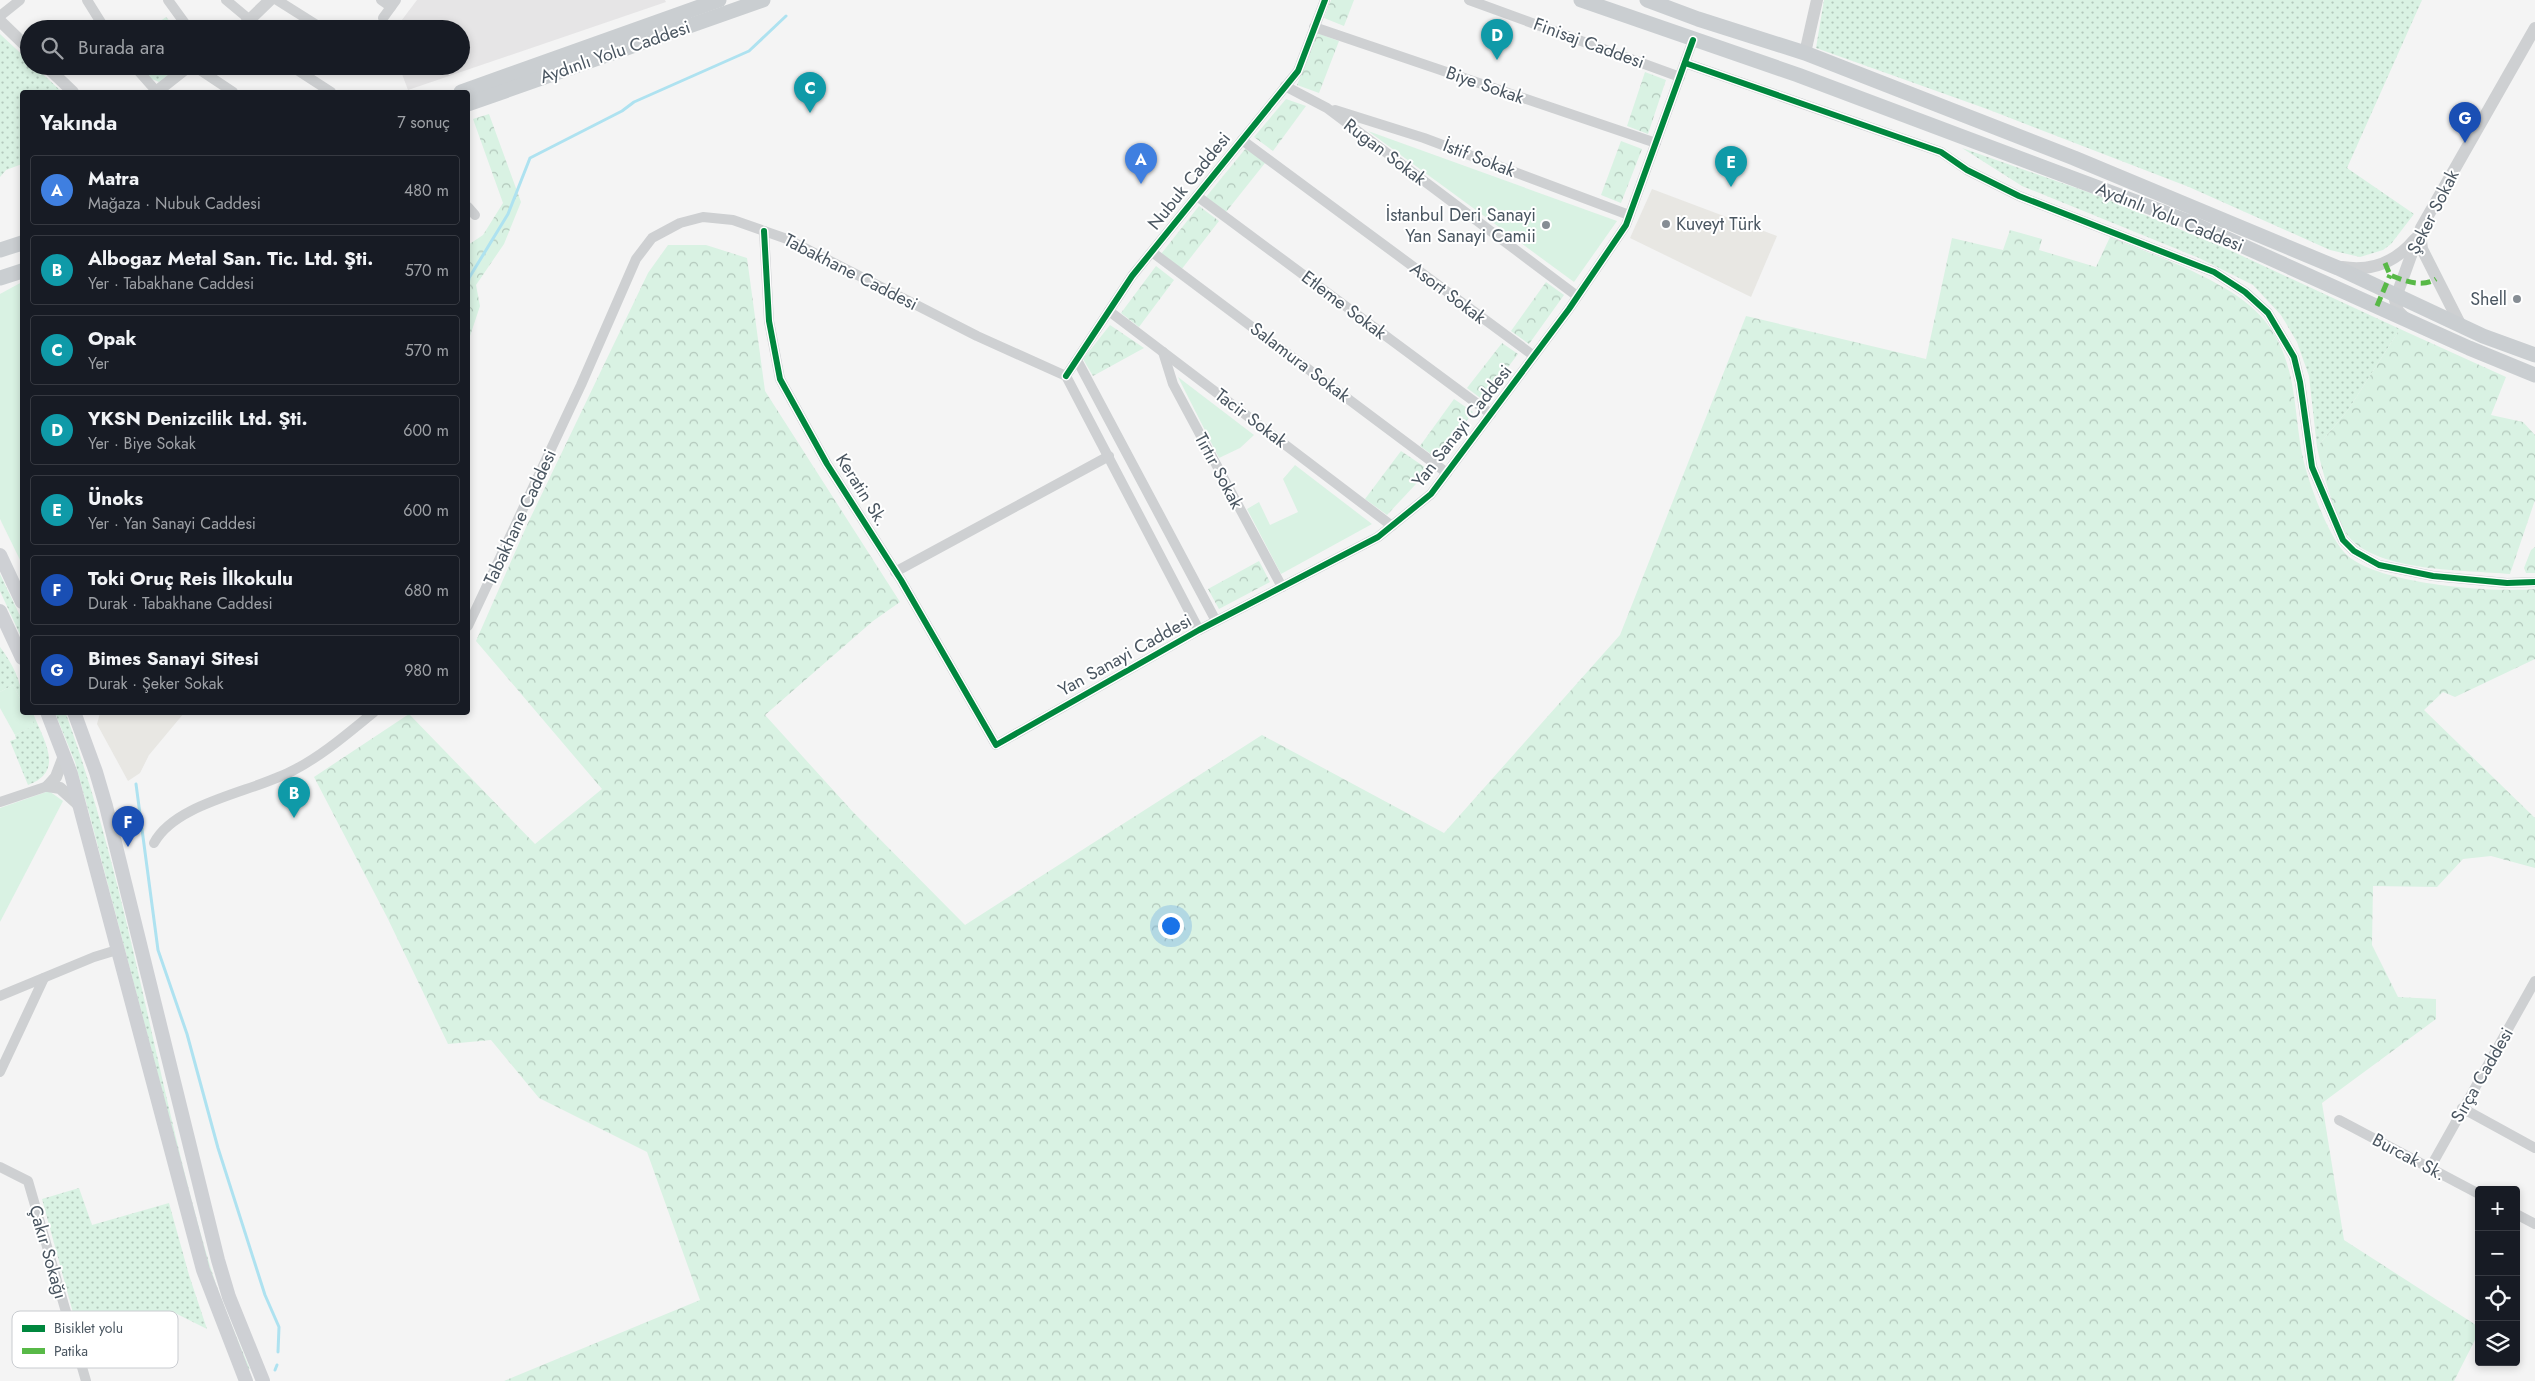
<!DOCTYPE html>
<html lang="tr">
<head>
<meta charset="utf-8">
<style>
  :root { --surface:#171b24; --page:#242831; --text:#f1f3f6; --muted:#9ea1a6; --line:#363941; --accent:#d93025 }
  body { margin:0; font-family:Jost,sans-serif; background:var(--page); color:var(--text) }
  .controls { position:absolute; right:15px; bottom:15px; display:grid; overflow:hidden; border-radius:5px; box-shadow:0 2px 8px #0003 }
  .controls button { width:45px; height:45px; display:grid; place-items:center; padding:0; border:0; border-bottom:1px solid var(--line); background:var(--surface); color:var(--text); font:25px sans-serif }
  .you { position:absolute; left:1170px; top:925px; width:18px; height:18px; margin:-12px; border:4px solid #fff; border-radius:50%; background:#1a73e8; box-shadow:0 0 0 8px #1a73e833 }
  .badge { display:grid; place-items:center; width:32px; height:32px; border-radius:50%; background:var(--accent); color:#fff; font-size:16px; font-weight:700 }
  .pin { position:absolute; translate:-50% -41px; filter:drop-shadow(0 1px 2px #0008) }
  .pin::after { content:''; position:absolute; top:26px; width:18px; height:15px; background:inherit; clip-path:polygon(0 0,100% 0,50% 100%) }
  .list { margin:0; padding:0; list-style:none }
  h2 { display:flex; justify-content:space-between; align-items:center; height:65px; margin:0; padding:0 20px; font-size:21px }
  h2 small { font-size:16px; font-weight:400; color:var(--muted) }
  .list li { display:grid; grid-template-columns:32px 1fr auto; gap:15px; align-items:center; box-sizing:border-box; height:70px; margin:0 10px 10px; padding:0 10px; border:1px solid var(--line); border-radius:5px }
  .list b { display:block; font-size:19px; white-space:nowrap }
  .list p { margin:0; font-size:16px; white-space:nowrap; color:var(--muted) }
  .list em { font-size:16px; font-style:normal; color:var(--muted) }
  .icon { flex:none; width:28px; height:28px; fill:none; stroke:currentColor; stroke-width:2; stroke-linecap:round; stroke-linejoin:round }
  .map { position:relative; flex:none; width:2535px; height:1381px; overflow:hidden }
  .search { position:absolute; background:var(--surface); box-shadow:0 2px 8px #0003; left:20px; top:20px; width:450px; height:55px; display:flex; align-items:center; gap:12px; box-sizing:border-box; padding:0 18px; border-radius:28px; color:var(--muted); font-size:19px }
  .panel { position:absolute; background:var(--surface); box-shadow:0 2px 8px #0003; left:20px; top:90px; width:450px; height:625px; border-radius:5px }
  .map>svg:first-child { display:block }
</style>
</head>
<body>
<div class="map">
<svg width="2535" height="1381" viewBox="0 0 2535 1381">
  <defs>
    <pattern id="grass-dots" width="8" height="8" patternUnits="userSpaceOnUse" patternTransform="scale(1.25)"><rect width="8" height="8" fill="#d9f2e3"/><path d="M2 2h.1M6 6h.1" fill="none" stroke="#b2c7bb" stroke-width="1.8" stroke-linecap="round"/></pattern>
    <pattern id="forest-crowns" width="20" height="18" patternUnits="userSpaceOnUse" patternTransform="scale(1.25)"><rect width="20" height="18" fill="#d9f2e3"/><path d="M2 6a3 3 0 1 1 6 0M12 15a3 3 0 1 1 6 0" fill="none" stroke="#b2c7bb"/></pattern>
  </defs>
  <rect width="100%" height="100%" fill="#f4f4f4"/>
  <g fill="#e8e7e3">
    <path d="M1652 189 1777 236 1751 297 1630 238Z"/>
    <path d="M100 713V712L184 713 149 755 140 773 128 781 97 724Z"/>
  </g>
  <path fill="#e6e5e6" d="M417 0H665L666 2 408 90 399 66H461V29H395Z"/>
  <g fill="url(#grass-dots)">
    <path d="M1824 0H2422L2347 168 2414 214 2391 244 2383 250 2360 257 2330 250 2189 187 1987 109 1816 48Z"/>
    <path d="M166 17 177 29H149Z"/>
    <path d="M0 34 29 61V66H34L62 92H22V164L6 170 0 177Z"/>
    <path d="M138 66H179L159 82 147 77Z"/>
    <path d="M1962 148 2099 196 2225 248 2400 329 2348 410 2317 447 2309 376 2297 342 2281 315 2253 285 2199 258 2022 186Z"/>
    <path d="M0 574 22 620V639L0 591Z"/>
    <path d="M0 647C12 663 22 681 22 702L13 685 0 692Z"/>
    <path d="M28 713H33C43 740 66 771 28 785L10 741 16 739 15 735 34 725Z"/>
    <path d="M55 713 66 714C130 891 155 1079 208 1259 219 1297 235 1333 250 1369L247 1370 207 1262 91 820 75 762Z"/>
    <path d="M79 1188 92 1225 169 1203 189 1275 207 1329 173 1312 81 1342 42 1199Z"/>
  </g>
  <g fill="url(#forest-crowns)">
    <path d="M1331 0H1354L1344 26 1324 18Z"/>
    <path d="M1317 33 1339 41 1319 93 1297 85Z"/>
    <path d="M1645 72 1666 80 1648 134 1627 126Z"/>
    <path d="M1286 99 1306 106 1273 151 1254 137Z"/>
    <path d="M489 114 521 202 504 244 476 285 480 306 468 342V245L483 235 503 203 473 119Z"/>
    <path d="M1621 141 1642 149 1621 203 1601 195Z"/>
    <path d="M1246 148 1265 163 1226 212 1206 197Z"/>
    <path d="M1199 206 1219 221 1181 270 1161 254Z"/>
    <path d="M2010 230 2042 239 2039 250 2096 267 2110 237C2155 256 2235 282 2265 321 2297 362 2293 405 2302 454 2307 479 2329 540 2348 556 2380 584 2492 593 2535 589V659L2455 697 2443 692 2424 710 2535 818V868L2491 856 2463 859 2437 887 2373 886 2372 945 2398 997 2436 999V1019L2322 1103 2344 1240 2479 1327V1332L2454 1381H504L700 1300 647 1152 539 1098 491 1040 448 1044 387 917 314 777 409 714 535 844 602 789 476 641 527 525 648 273 668 245H706L747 258 765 391 900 602 873 621 765 715 853 812 965 925 1262 735 1444 833 1620 635 1746 316 1926 359 1952 238 2003 250Z"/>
    <path d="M1156 266 1174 280 1139 327 1121 313Z"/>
    <path d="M1546 282 1564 295 1529 344 1511 331Z"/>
    <path d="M1110 325 1144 348 1093 376 1083 359Z"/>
    <path d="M2400 329 2506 377 2491 415 2523 422 2535 435V500L2510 574C2466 570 2378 572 2349 537 2336 521 2321 467 2317 447L2348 410Z"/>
    <path d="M1502 343 1518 354 1483 400 1467 388Z"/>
    <path d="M1454 399 1473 412 1439 460 1420 446Z"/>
    <path d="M1401 451 1429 470 1387 515 1365 499Z"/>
    <path d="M2535 547V573H2526L2524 568 2531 550Z"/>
    <path d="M1259 561 1270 582 1219 609 1208 589Z"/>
  </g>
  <g fill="#d9f2e3">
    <path d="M1368 131 1617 221 1574 282Z"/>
    <path d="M22 282V564L0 519V294Z"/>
    <path d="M1178 377 1254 435 1240 448 1219 458Z"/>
    <path d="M1295 465 1372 524 1281 574 1247 509 1259 502 1270 525 1298 512 1283 479Z"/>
    <path d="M13 685 22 702V712L28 713 35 725 15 735 0 708V692Z"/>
    <path d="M49 791 63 801 0 922V808Z"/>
  </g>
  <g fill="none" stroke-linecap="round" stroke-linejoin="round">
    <g stroke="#aee2f0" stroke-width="3">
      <path d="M468 285 469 278 508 214 530 158 622 111 634 102 749 51 786 16"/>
      <path d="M136 784 158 950 187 1034 218 1148 265 1295 279 1327 278 1352"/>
      <path d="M275 1370 277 1365"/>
    </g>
    <g stroke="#ced0d2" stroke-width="10">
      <path d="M87 0 105 29"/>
      <path d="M168 0 189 29"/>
      <path d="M226 0 250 20"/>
      <path d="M277 0 323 29"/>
      <path d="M381 0 391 7"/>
      <path d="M1469 0 1680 77"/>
      <path d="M0 16 20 0"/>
      <path d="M383 18 396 0"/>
      <path d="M1314 27 1656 143"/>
      <path d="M1685 63 1941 152 1967 170 2019 196 2214 272 2245 292 2268 313 2294 357 2300 382 2312 467 2343 540 2354 551 2379 565 2433 576 2507 583 2535 582"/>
      <path d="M134 66 157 92"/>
      <path d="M194 66 233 92"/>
      <path d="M291 66 331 92"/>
      <path d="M383 66 388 70"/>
      <path d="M1285 86 1327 108 1577 296"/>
      <path d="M1335 110 1424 138 1629 215"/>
      <path d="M1242 140 1534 356"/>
      <path d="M1197 196 1491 414"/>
      <path d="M468 207 475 215"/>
      <path d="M764 231 769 321 780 379 827 464 901 580 996 745 1199 630 1378 537 1431 494 1569 309 1626 225 1693 40"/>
      <path d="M1152 252 1447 473"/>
      <path d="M1109 311 1392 526"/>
      <path d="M1163 352 1173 384 1282 587"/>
      <path d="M1077 360 1216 621"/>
      <path d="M1066 376 1132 276 1298 71 1325 0"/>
      <path d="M895 572 1109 456"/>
      <path d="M468 626 581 385 636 259 652 238 680 223 703 217 733 220 787 239 977 336 1066 376 1199 630"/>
      <path d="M0 802 48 786"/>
      <path d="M154 843C176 802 254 792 294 770 323 755 348 733 374 712"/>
      <path d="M0 996 94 957 117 950"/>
      <path d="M0 1072 44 978"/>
      <path d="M2462 1108 2535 1148"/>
      <path d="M2339 1120 2479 1194"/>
      <path d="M0 1167 28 1181 86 1381"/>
      <path d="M2430 1168 2535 981"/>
      <path d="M2516 1214 2535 1224"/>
    </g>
    <g stroke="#ced0d2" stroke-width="12">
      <path d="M0 21 29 49"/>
      <path d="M240 29 270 0"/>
      <path d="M1805 53 1817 0"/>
      <path d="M46 66 73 92"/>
      <path d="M156 92 189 66"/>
      <path d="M2420 233 2422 249 2461 326"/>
      <path d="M2342 267C2372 272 2396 262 2415 239"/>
      <path d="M2405 318 2398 311 2395 300 2421 228 2535 28"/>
      <path d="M48 786 60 788 79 805"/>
      <path d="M48 786 56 777 64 756"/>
    </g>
    <g stroke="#ced0d4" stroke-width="14">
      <path d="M0 555 22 602"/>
      <path d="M0 611 22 658"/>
      <path d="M47 712 71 774 203 1270 246 1381"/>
      <path d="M74 712 96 772 106 806 218 1260 229 1297 263 1381"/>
    </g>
    <g stroke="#caced1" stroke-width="15">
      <path d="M1581 0 1798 75 2192 223 2469 348 2535 375"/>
      <path d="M1647 0 1698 19 1805 53 2074 158 2338 268 2483 336 2535 355"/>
      <path d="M461 92 719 0"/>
      <path d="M468 104 763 0"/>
      <path d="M0 250 22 243"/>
      <path d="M0 278 22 271"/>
    </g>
    <g stroke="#58b947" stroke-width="5" stroke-dasharray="10 5" stroke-linecap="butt">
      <path d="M2385 263 2390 275C2405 281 2422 288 2436 279"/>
      <path d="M2377 306 2390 275"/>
    </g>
    <defs>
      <g id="cycleway">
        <path d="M1685 63 1941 152 1967 170 2019 196 2214 272 2245 292 2268 313 2294 357 2300 382 2312 467 2343 540 2354 551 2379 565 2433 576 2507 583 2535 582"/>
        <path d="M764 231 769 321 780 379 827 464 901 580 996 745 1199 630 1378 537 1431 494 1569 309 1626 225 1693 40"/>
        <path d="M1066 376 1132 276 1298 71 1325 0"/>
      </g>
    </defs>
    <use href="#cycleway" stroke="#fff" stroke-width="9"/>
    <use href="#cycleway" stroke="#00873e" stroke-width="6"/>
  </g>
  <g fill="#868d94" stroke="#fff" stroke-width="2">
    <circle cx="1666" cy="224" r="5"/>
    <circle cx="1546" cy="225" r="5"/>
    <circle cx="2517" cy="299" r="5"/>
  </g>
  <g text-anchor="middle" stroke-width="4" stroke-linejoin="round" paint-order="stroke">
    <g font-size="18" fill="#4a5661" stroke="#fff">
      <text transform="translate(1589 43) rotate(20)" y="6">Finisaj Caddesi</text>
      <text transform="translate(615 52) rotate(-19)" y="6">Aydınlı Yolu Caddesi</text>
      <text transform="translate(1485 85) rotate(19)" y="6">Biye Sokak</text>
      <text transform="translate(1385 152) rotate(37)" y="6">Rugan Sokak</text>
      <text transform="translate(1479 158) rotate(21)" y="6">İstif Sokak</text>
      <text transform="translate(1189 181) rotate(-51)" y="6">Nubuk Caddesi</text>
      <text transform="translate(2433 212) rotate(-63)" y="6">Şeker Sokak</text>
      <text transform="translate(2170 217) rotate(22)" y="6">Aydınlı Yolu Caddesi</text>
      <text transform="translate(851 272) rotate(27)" y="6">Tabakhane Caddesi</text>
      <text transform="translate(1448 293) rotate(37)" y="6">Asort Sokak</text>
      <text transform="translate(1344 305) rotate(37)" y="6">Etleme Sokak</text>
      <text transform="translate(1300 362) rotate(37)" y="6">Salamura Sokak</text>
      <text transform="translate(1251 418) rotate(37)" y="6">Tacir Sokak</text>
      <text transform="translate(1462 426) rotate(-52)" y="6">Yan Sanayi Caddesi</text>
      <text transform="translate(1219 471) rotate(62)" y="6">Tırtır Sokak</text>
      <text transform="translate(862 490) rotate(58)" y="6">Keratin Sk.</text>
      <text transform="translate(520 517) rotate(-65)" y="6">Tabakhane Caddesi</text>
      <text transform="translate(1125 655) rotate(-29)" y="6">Yan Sanayi Caddesi</text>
      <text transform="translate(2482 1075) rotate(-60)" y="6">Sırça Caddesi</text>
      <text transform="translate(2409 1157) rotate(28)" y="6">Burcak Sk.</text>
      <text transform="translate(48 1252) rotate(74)" y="6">Çakır Sokağı</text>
    </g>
    <g font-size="18" fill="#4a5661" stroke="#fff" text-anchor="end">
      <text x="1536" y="221">İstanbul Deri Sanayi<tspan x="1536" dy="21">Yan Sanayi Camii</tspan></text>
      <text x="1676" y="230" text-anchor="start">Kuveyt Türk</text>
      <text x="2507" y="305">Shell</text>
    </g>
  </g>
  <rect x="12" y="1311" width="166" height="57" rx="8" fill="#fff" stroke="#c9ccd0" stroke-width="1"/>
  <rect x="22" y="1325" width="23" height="7" fill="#00873e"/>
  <rect x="22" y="1348" width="23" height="6" fill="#58b947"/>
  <g font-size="14" fill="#4a5661">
    <text x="54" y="1333">Bisiklet yolu</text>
    <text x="54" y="1356">Patika</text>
  </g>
</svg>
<div class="controls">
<button>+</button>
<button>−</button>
<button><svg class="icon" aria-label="locate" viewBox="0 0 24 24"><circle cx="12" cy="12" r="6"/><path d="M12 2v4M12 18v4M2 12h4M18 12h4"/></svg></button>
<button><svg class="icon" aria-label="layers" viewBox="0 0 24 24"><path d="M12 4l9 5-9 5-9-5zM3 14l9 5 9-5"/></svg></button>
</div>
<div class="you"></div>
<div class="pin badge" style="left:1141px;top:184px;background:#3f7fe0">A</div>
<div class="pin badge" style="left:294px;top:818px;background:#0f9aa8">B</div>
<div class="pin badge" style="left:810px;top:113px;background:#0f9aa8">C</div>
<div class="pin badge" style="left:1497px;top:60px;background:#0f9aa8">D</div>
<div class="pin badge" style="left:1731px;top:187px;background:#0f9aa8">E</div>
<div class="pin badge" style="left:128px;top:847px;background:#1a4fb4">F</div>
<div class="pin badge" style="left:2465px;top:143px;background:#1a4fb4">G</div>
<div class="search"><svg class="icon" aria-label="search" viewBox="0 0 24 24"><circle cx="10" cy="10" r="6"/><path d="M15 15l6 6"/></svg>Burada ara</div>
<section class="panel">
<h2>Yakında<small>7 sonuç</small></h2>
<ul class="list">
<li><span class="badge" style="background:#3f7fe0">A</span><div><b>Matra</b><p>Mağaza · Nubuk Caddesi</p></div><em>480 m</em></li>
<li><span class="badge" style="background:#0f9aa8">B</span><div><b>Albogaz Metal San. Tic. Ltd. Şti.</b><p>Yer · Tabakhane Caddesi</p></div><em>570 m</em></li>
<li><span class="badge" style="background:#0f9aa8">C</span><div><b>Opak</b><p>Yer</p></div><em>570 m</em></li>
<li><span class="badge" style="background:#0f9aa8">D</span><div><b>YKSN Denizcilik Ltd. Şti.</b><p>Yer · Biye Sokak</p></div><em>600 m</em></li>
<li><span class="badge" style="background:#0f9aa8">E</span><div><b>Ünoks</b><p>Yer · Yan Sanayi Caddesi</p></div><em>600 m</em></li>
<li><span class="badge" style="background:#1a4fb4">F</span><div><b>Toki Oruç Reis İlkokulu</b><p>Durak · Tabakhane Caddesi</p></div><em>680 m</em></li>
<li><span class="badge" style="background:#1a4fb4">G</span><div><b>Bimes Sanayi Sitesi</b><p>Durak · Şeker Sokak</p></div><em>980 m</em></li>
</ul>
</section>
</div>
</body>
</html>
